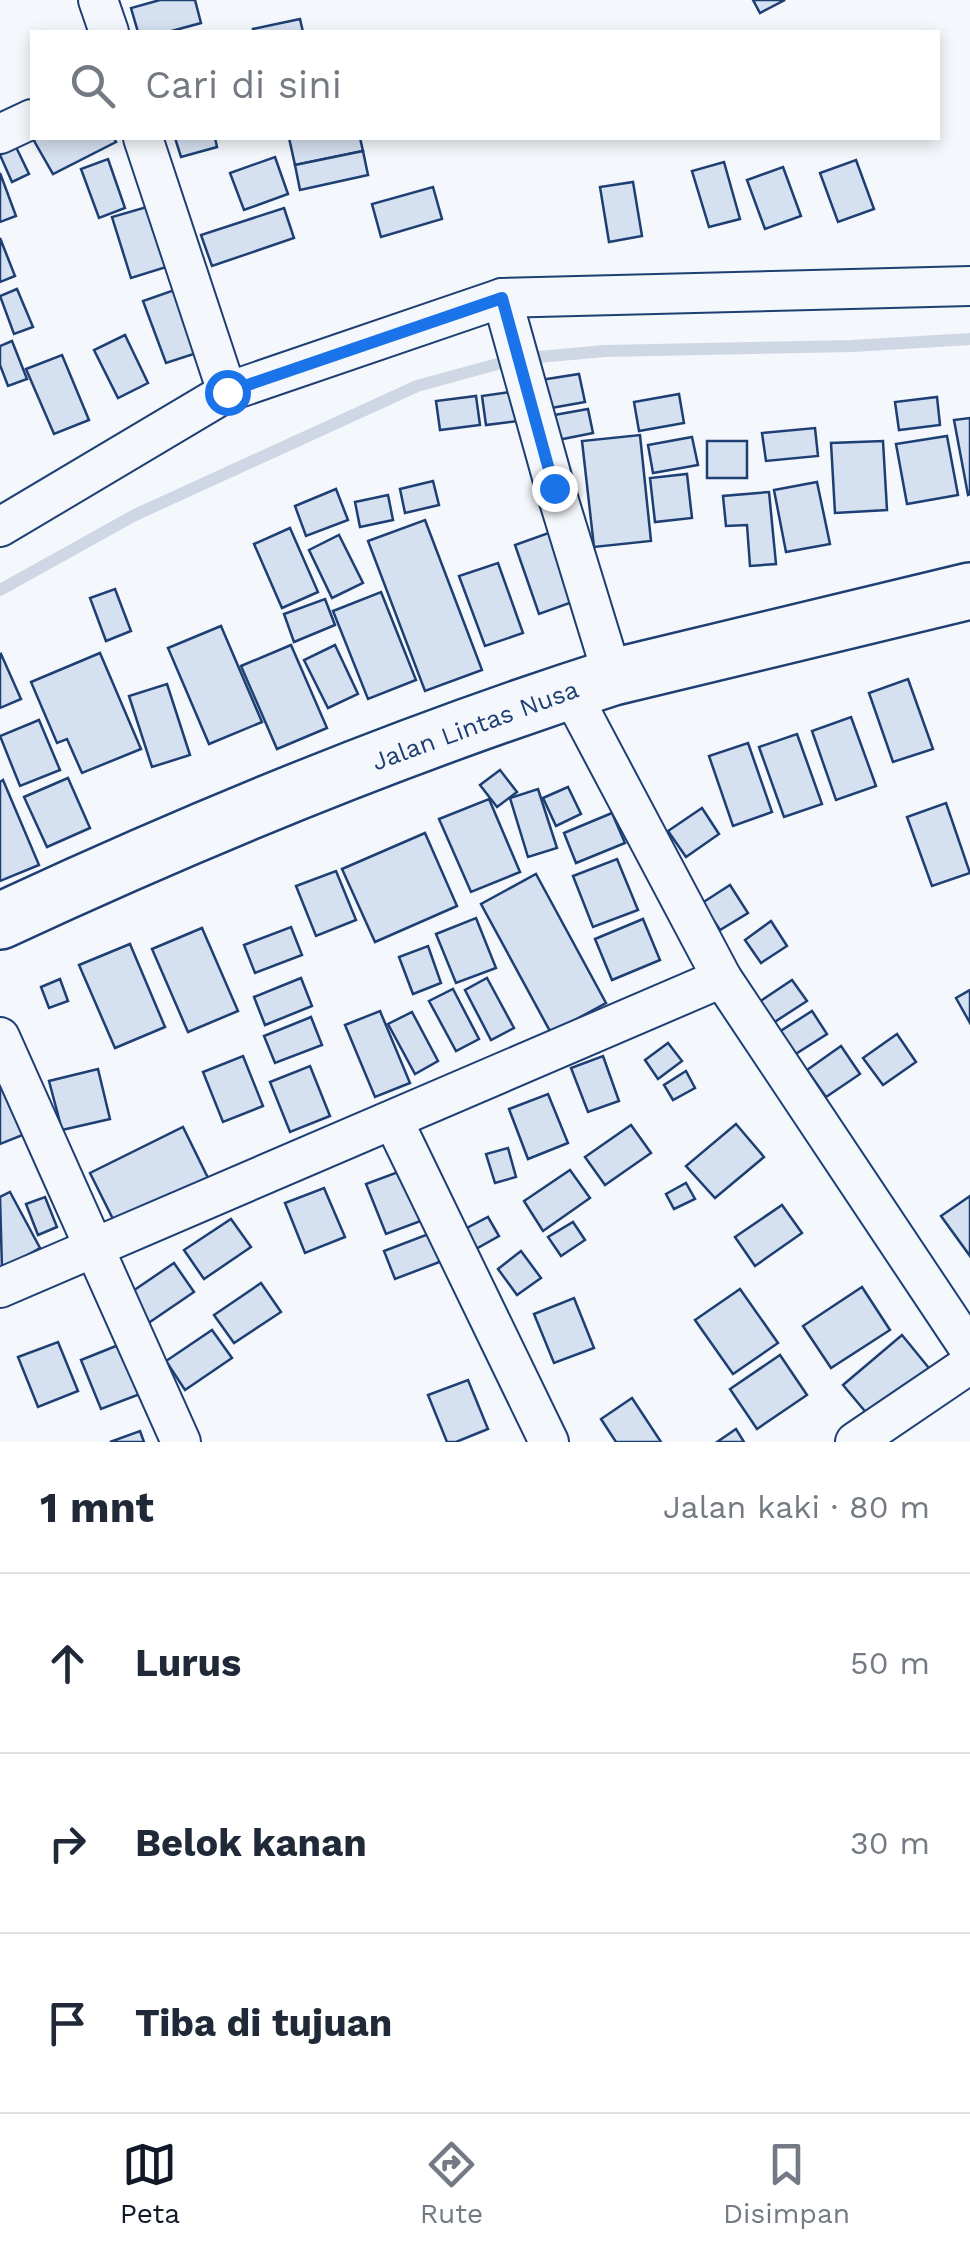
<!DOCTYPE html>
<html lang="id">
<head>
<meta charset="utf-8">
<style>
  :root { --surface:#fff; --page:#f2f2f3; --text:#1f2937; --muted:#747a83; --line:#e0e1e3; --accent:#111827 }
  body { margin:0; font-family:"Work Sans",sans-serif; background:var(--page); color:var(--text) }
  .stop { position:absolute; width:30px; height:30px; margin:-22px; border:8px solid #1a73e8; border-radius:50%; background:#fff }
  .stop.end { background:#1a73e8; border-color:#fff; box-shadow:0 2px 10px #0008 }
  .list { margin:0; padding:0; list-style:none }
  h2 { display:flex; justify-content:space-between; align-items:center; height:130px; margin:0; padding:0 40px; font-size:42px }
  h2 small { font-size:32px; font-weight:400; color:var(--muted) }
  .list li { display:grid; grid-template-columns:65px 1fr auto; gap:30px; align-items:center; box-sizing:border-box; height:180px; padding:0 40px; border-top:2px solid var(--line) }
  .list b { display:block; font-size:38px; white-space:nowrap }
  .list em { font-size:32px; font-style:normal; color:var(--muted) }
  .icon { flex:none; width:55px; height:55px; fill:none; stroke:currentColor; stroke-width:2; stroke-linecap:round; stroke-linejoin:round }
  .map { position:relative; flex:none; width:970px; height:1442px; overflow:hidden }
  .search { position:absolute; background:var(--surface); box-shadow:0 5px 15px #0003; left:30px; right:30px; top:30px; height:110px; display:flex; align-items:center; gap:25px; box-sizing:border-box; padding:0 35px; border-radius:0px; color:var(--muted); font-size:38px }
  .sheet { height:670px; background:var(--surface) }
  nav { display:flex; justify-content:space-around; align-items:center; box-sizing:border-box; height:140px; border-top:2px solid var(--line); background:var(--surface); font-size:28px; color:var(--muted) }
  nav a { display:grid; justify-items:center; gap:5px }
  nav .on { color:var(--accent) }
  .map>svg:first-child { display:block }
</style>
</head>
<body>
<div class="map">
<svg width="970" height="1442" viewBox="0 0 970 1442">
  <rect width="100%" height="100%" fill="#f4f7fb"/>
  <g fill="none" stroke-linecap="round" stroke-linejoin="round">
    <path stroke="#cfd7e4" stroke-width="12" d="M0 590 135 515 417 386 516 359 605 351 853 346 970 339"/>
  </g>
  <g fill="#d5e0f0" stroke="#1d3f73" stroke-width="2.5">
    <path d="M160 0H195L201 23 168 32H138L131 8Z"/>
    <path d="M753 0H785L760 13Z"/>
    <path d="M300 19 303 32H254L253 29Z"/>
    <path d="M29 132 32 138H114L116 142 53 174Z"/>
    <path d="M175 138H215L217 147 181 157Z"/>
    <path d="M289 138H360L363 151 295 165Z"/>
    <path d="M16 147 29 174 12 182 0 155Z"/>
    <path d="M363 151 368 175 300 190 295 165Z"/>
    <path d="M275 157 288 194 244 210 230 173Z"/>
    <path d="M108 159 125 208 99 218 81 169Z"/>
    <path d="M856 160 874 209 838 222 820 173Z"/>
    <path d="M724 162 740 219 709 227 692 171Z"/>
    <path d="M783 167 801 216 765 229 747 180Z"/>
    <path d="M0 173 16 216 0 222Z"/>
    <path d="M633 182 642 236 609 242 600 187Z"/>
    <path d="M433 187 442 219 381 237 372 204Z"/>
    <path d="M157 204 176 264 131 278 112 217Z"/>
    <path d="M284 208 294 238 212 266 201 235Z"/>
    <path d="M0 238 15 276 0 282Z"/>
    <path d="M183 287 206 350 166 363 143 301Z"/>
    <path d="M17 289 33 327 14 334 0 296Z"/>
    <path d="M125 335 148 383 118 398 94 350Z"/>
    <path d="M12 341 27 379 8 386 0 365V346Z"/>
    <path d="M62 355 89 420 54 434 26 369Z"/>
    <path d="M579 374 585 402 540 410 534 381Z"/>
    <path d="M523 390 527 420 486 425 482 396Z"/>
    <path d="M679 394 684 423 639 431 634 402Z"/>
    <path d="M476 396 480 425 440 430 436 401Z"/>
    <path d="M937 397 940 425 899 430 895 402Z"/>
    <path d="M588 409 593 433 548 442 543 417Z"/>
    <path d="M970 418V494L968 495 954 420Z"/>
    <path d="M815 428 818 456 766 461 762 433Z"/>
    <path d="M640 435 651 541 594 547 582 441Z"/>
    <path d="M947 436 958 495 907 504 896 444Z"/>
    <path d="M692 437 698 465 653 473 648 445Z"/>
    <rect x="707" y="441" width="40" height="37"/>
    <path d="M883 441 887 510 835 513 831 443Z"/>
    <path d="M687 474 692 518 655 522 650 478Z"/>
    <path d="M433 481 439 505 405 513 400 489Z"/>
    <path d="M817 482 830 544 786 552 774 490Z"/>
    <path d="M336 489 348 520 306 536 295 506Z"/>
    <path d="M769 492 776 564 750 566 747 525 726 526 723 496Z"/>
    <path d="M388 495 393 520 360 527 355 502Z"/>
    <path d="M425 520 482 670 425 691 368 541Z"/>
    <path d="M290 528 318 592 282 608 254 544Z"/>
    <path d="M554 531 578 600 539 614 515 545Z"/>
    <path d="M339 535 363 583 332 598 309 550Z"/>
    <path d="M498 563 523 633 485 646 459 576Z"/>
    <path d="M115 589 131 631 106 641 90 598Z"/>
    <path d="M381 592 416 680 368 699 333 611Z"/>
    <path d="M325 599 335 625 294 642 284 614Z"/>
    <path d="M221 626 262 722 209 744 168 648Z"/>
    <path d="M291 645 327 728 277 749 241 666Z"/>
    <path d="M335 645 358 694 328 708 304 660Z"/>
    <path d="M100 653 141 749 82 773 67 739 57 743 31 682Z"/>
    <path d="M1 654 21 699 0 708V655Z"/>
    <path d="M908 679 933 749 893 762 869 693Z"/>
    <path d="M167 684 190 755 152 767 129 696Z"/>
    <path d="M851 717 876 786 836 800 812 731Z"/>
    <path d="M39 720 60 770 20 786 0 736Z"/>
    <path d="M797 734 822 804 784 817 759 747Z"/>
    <path d="M748 743 772 812 733 826 709 756Z"/>
    <path d="M500 770 517 792 497 807 480 785Z"/>
    <path d="M68 778 90 828 47 847 24 797Z"/>
    <path d="M3 780 39 865 0 881V782Z"/>
    <path d="M568 787 581 814 556 826 543 798Z"/>
    <path d="M538 789 557 848 528 857 510 798Z"/>
    <path d="M489 799 520 872 471 892 439 819Z"/>
    <path d="M946 803 970 873 932 886 907 817Z"/>
    <path d="M702 808 719 834 686 857 668 831Z"/>
    <path d="M612 813 625 843 576 863 564 833Z"/>
    <path d="M425 833 457 906 375 942 342 869Z"/>
    <path d="M617 859 638 910 593 927 573 876Z"/>
    <path d="M336 871 356 920 316 936 296 886Z"/>
    <path d="M536 874 606 1003 551 1033 481 904Z"/>
    <path d="M730 885 748 913 720 930 702 903Z"/>
    <path d="M476 918 496 968 456 983 436 934Z"/>
    <path d="M643 919 660 960 612 980 595 939Z"/>
    <path d="M771 921 787 946 761 963 745 940Z"/>
    <path d="M291 927 302 955 255 973 244 945Z"/>
    <path d="M202 928 238 1011 188 1032 152 949Z"/>
    <path d="M130 944 165 1027 115 1048 79 965Z"/>
    <path d="M428 946 441 983 413 994 399 957Z"/>
    <path d="M301 978 312 1006 265 1025 254 997Z"/>
    <path d="M487 978 514 1028 491 1040 465 990Z"/>
    <path d="M60 979 68 1001 49 1008 41 987Z"/>
    <path d="M792 980 807 1001 773 1023 759 1002Z"/>
    <path d="M453 989 479 1039 456 1051 429 1001Z"/>
    <path d="M970 990V1023L956 998Z"/>
    <path d="M380 1011 410 1083 375 1097 345 1025Z"/>
    <path d="M812 1011 827 1034 794 1055 779 1032Z"/>
    <path d="M412 1012 438 1061 415 1074 388 1024Z"/>
    <path d="M311 1017 322 1045 275 1063 264 1036Z"/>
    <path d="M897 1034 916 1062 883 1085 863 1058Z"/>
    <path d="M668 1043 682 1061 658 1079 645 1060Z"/>
    <path d="M841 1046 860 1074 826 1097 807 1070Z"/>
    <path d="M243 1056 263 1106 223 1122 203 1072Z"/>
    <path d="M603 1056 619 1101 588 1112 571 1068Z"/>
    <path d="M310 1066 330 1116 290 1132 270 1082Z"/>
    <path d="M98 1069 110 1119 62 1130 49 1081Z"/>
    <path d="M686 1071 695 1088 673 1100 664 1085Z"/>
    <path d="M0 1072 25 1134 0 1144Z"/>
    <path d="M548 1094 568 1143 528 1159 509 1109Z"/>
    <path d="M736 1124 764 1157 715 1198 686 1166Z"/>
    <path d="M631 1125 651 1153 605 1185 585 1157Z"/>
    <path d="M183 1127 209 1180 116 1225 90 1173Z"/>
    <path d="M508 1148 516 1177 495 1183 486 1154Z"/>
    <path d="M406 1169 426 1219 386 1234 366 1184Z"/>
    <path d="M570 1170 590 1198 543 1231 524 1201Z"/>
    <path d="M686 1183 695 1199 674 1209 666 1194Z"/>
    <path d="M324 1188 345 1237 305 1253 285 1203Z"/>
    <path d="M10 1192 40 1248 2 1269 0 1197Z"/>
    <path d="M970 1196V1256L941 1216Z"/>
    <path d="M45 1197 57 1227 38 1235 26 1204Z"/>
    <path d="M782 1205 802 1233 755 1266 735 1237Z"/>
    <path d="M488 1217 499 1236 474 1250 463 1230Z"/>
    <path d="M231 1219 251 1247 204 1279 184 1250Z"/>
    <path d="M573 1222 585 1240 561 1256 548 1237Z"/>
    <path d="M431 1233 442 1261 395 1279 384 1251Z"/>
    <path d="M521 1251 541 1278 517 1295 498 1269Z"/>
    <path d="M174 1263 194 1292 147 1324 127 1295Z"/>
    <path d="M261 1283 281 1312 234 1343 214 1315Z"/>
    <path d="M862 1287 890 1330 831 1368 803 1326Z"/>
    <path d="M740 1289 778 1343 733 1374 695 1320Z"/>
    <path d="M574 1298 594 1348 554 1363 534 1314Z"/>
    <path d="M212 1330 232 1358 185 1390 166 1361Z"/>
    <path d="M902 1335 933 1373 874 1422 843 1385Z"/>
    <path d="M58 1342 78 1391 38 1407 18 1357Z"/>
    <path d="M121 1344 140 1394 101 1409 81 1360Z"/>
    <path d="M780 1355 807 1395 757 1429 730 1389Z"/>
    <path d="M468 1380 488 1429 456 1442H447L428 1395Z"/>
    <path d="M632 1398 661 1442H616L601 1419Z"/>
    <path d="M736 1429 744 1442H717Z"/>
    <path d="M140 1431 144 1442H110Z"/>
  </g>
  <g fill="none" stroke-linecap="round" stroke-linejoin="round">
    <defs>
      <g id="street">
        <path d="M98 0 109 32"/>
        <path d="M0 134 32 119"/>
        <path d="M143 138 227 392"/>
        <path d="M502 298 555 488 613 677"/>
        <path d="M0 527 227 392 502 298 970 286"/>
        <path d="M570 691 722 978 970 1350"/>
        <path d="M0 1037 181 1442"/>
        <path d="M393 1120 549 1442"/>
        <path d="M0 1288 722 978"/>
        <path d="M855 1442 970 1364"/>
      </g>
      <path id="highway" d="M0 921C200 828 403 744 613 677L970 591"/>
    </defs>
    <use href="#street" stroke="#1d3f73" stroke-width="42"/>
    <use href="#highway" stroke="#1d3f73" stroke-width="60"/>
    <use href="#street" stroke="#f4f7fb" stroke-width="38"/>
    <use href="#highway" stroke="#f4f7fb" stroke-width="55"/>
  </g>
  <g fill="none" stroke-linecap="round" stroke-linejoin="round">
    <path stroke="#1a73e8" stroke-width="12" d="M227 392 502 298 554 488"/>
  </g>
  <g text-anchor="middle" stroke-width="8" stroke-linejoin="round" paint-order="stroke">
    <g font-size="25" fill="#1d3f73" stroke="#f4f7fb">
      <text transform="translate(475 725) rotate(-20)" y="9">Jalan Lintas Nusa</text>
    </g>
  </g>
</svg>
<div class="stop" style="left:227px;top:392px"></div>
<div class="stop end" style="left:554px;top:488px"></div>
<div class="search"><svg class="icon" aria-label="search" viewBox="0 0 24 24"><circle cx="10" cy="10" r="6"/><path d="M15 15l6 6"/></svg>Cari di sini</div>
</div>
<section class="sheet">
<h2>1 mnt<small>Jalan kaki · 80 m</small></h2>
<ul class="list">
<li><svg class="icon" aria-label="ahead" viewBox="0 0 24 24"><path d="M12 20V5M6 11l6-6 6 6"/></svg><div><b>Lurus</b></div><em>50 m</em></li>
<li><svg class="icon" aria-label="right" viewBox="0 0 24 24"><path d="M7 20v-9h11M14 6l5 5-5 5"/></svg><div><b>Belok kanan</b></div><em>30 m</em></li>
<li><svg class="icon" aria-label="arrive" viewBox="0 0 24 24"><path d="M6 21V4h12l-3 4 3 4H6"/></svg><div><b>Tiba di tujuan</b></div></li>
</ul>
</section>
<nav>
<a class="on"><svg class="icon" aria-label="map" viewBox="0 0 24 24"><path d="M3 6l6-2 6 2 6-2v14l-6 2-6-2-6 2zM9 4v14M15 6v14"/></svg>Peta</a>
<a><svg class="icon" aria-label="directions" viewBox="0 0 24 24"><path d="M12 3l9 9-9 9-9-9zM9 14v-3h6M13 9l2 2-2 2"/></svg>Rute</a>
<a><svg class="icon" aria-label="saved" viewBox="0 0 24 24"><path d="M7 4h10v16l-5-4-5 4z"/></svg>Disimpan</a>
</nav>
</body>
</html>
